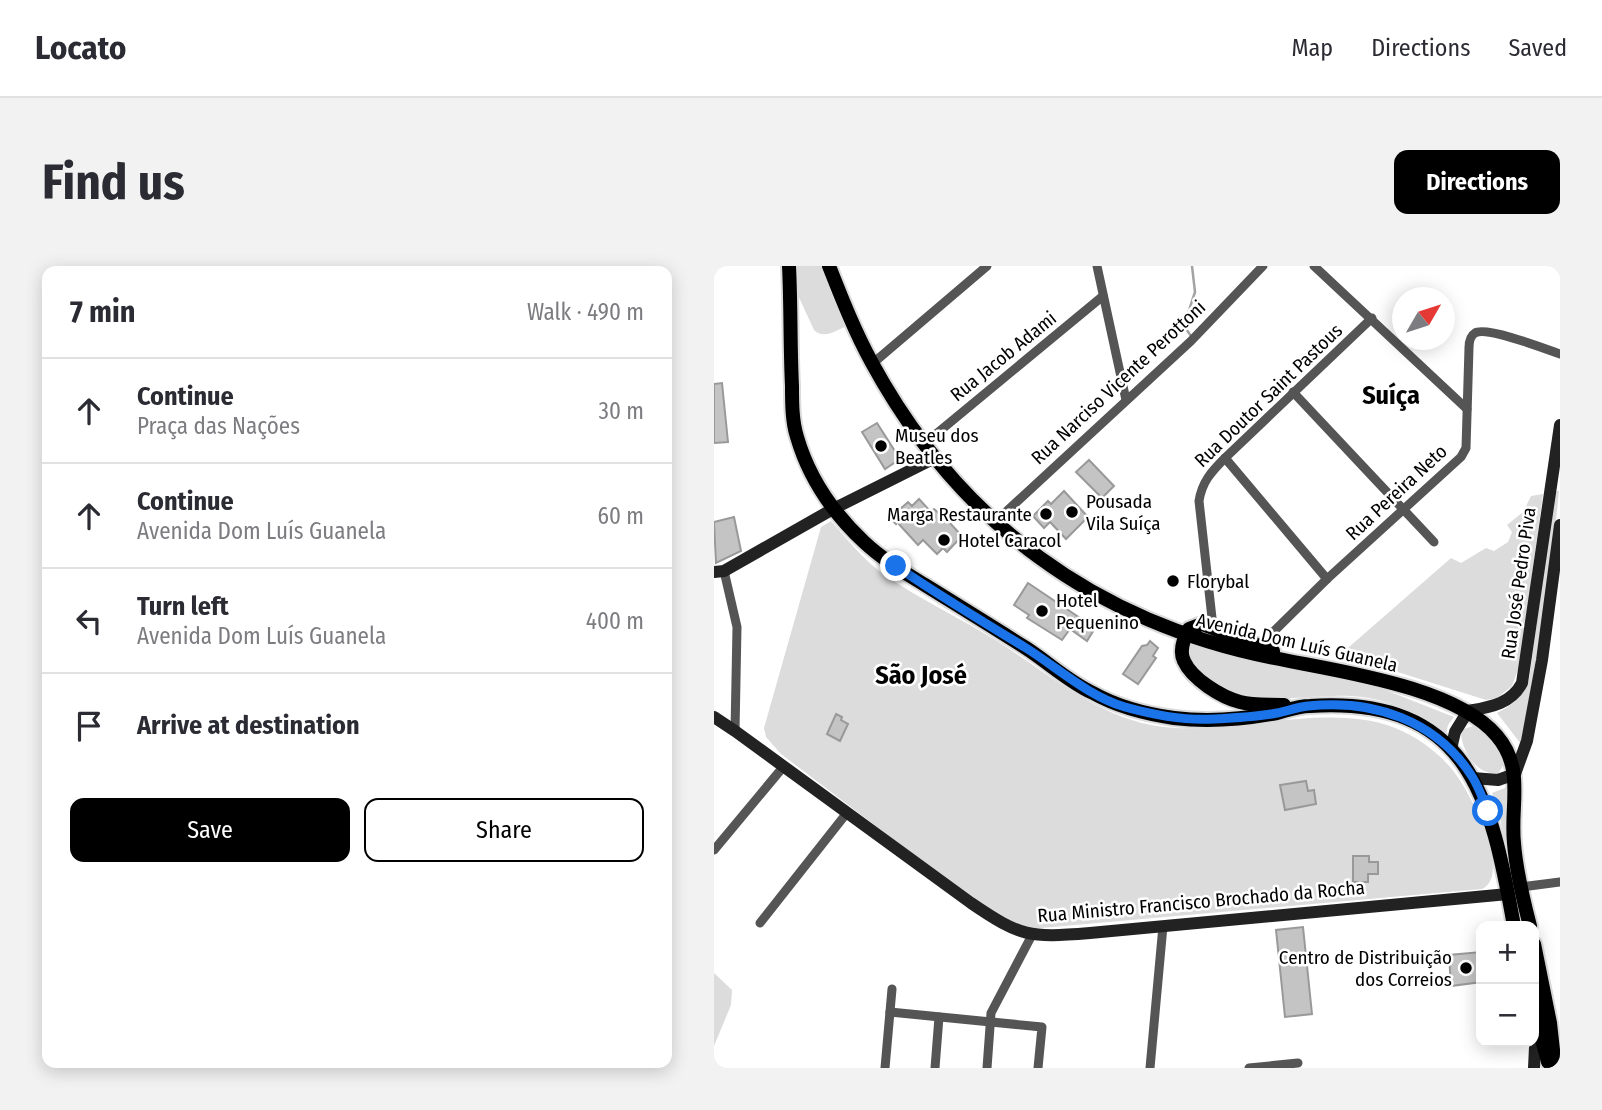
<!DOCTYPE html>
<html lang="en">
<head>
<meta charset="utf-8">
<style>
  :root { --surface:#fff; --page:#f2f2f3; --text:#2b2b33; --muted:#7c7c81; --line:#e1e1e2; --accent:#000 }
  body { margin:0; font-family:"Fira Sans Condensed",sans-serif; background:var(--page); color:var(--text) }
  .controls { position:absolute; right:21px; bottom:21px; display:grid; overflow:hidden; border-radius:14px; box-shadow:0 4px 18px #0003 }
  .controls button { width:63px; height:63px; display:grid; place-items:center; padding:0; border:0; border-bottom:2px solid var(--line); background:var(--surface); color:var(--text); font:35px sans-serif }
  .compass { position:absolute; left:678px; top:21px; width:63px; height:63px; border-radius:50%; background:var(--surface); box-shadow:0 4px 18px #0003; rotate:51deg }
  .stop { position:absolute; width:21px; height:21px; margin:-16px; border:5px solid #1a73e8; border-radius:50%; background:#fff }
  .stop.end { background:#1a73e8; border-color:#fff; box-shadow:0 2px 7px #0008 }
  .list { margin:0; padding:0; list-style:none }
  h2 { display:flex; justify-content:space-between; align-items:center; height:91px; margin:0; padding:0 28px; font-size:30px }
  h2 small { font-size:23px; font-weight:400; color:var(--muted) }
  .list li { display:grid; grid-template-columns:46px 1fr auto; gap:21px; align-items:center; box-sizing:border-box; height:105px; padding:0 28px; border-top:2px solid var(--line) }
  .list b { display:block; font-size:26px; white-space:nowrap }
  .list p { margin:0; font-size:23px; white-space:nowrap; color:var(--muted) }
  .list em { font-size:23px; font-style:normal; color:var(--muted) }
  .actions { display:flex; gap:14px; padding:21px 28px }
  .actions a { flex:1; padding:16px 0; border:2px solid var(--accent); border-radius:14px; text-align:center; font-size:24px; color:var(--accent) }
  .actions .main { background:var(--accent); color:#fff }
  .icon { flex:none; width:38px; height:38px; fill:none; stroke:currentColor; stroke-width:2; stroke-linecap:round; stroke-linejoin:round }
  .map { position:relative; flex:none; width:846px; height:802px; overflow:hidden; border-radius:14px }
  header { display:flex; align-items:center; gap:42px; box-sizing:border-box; height:98px; padding:0 35px; background:var(--surface); border-bottom:2px solid var(--line) }
  header strong { font-size:33px }
  nav { display:flex; gap:38px; margin-inline-start:auto; font-size:24px }
  .intro { display:flex; align-items:center; justify-content:space-between; box-sizing:border-box; height:168px; padding:0 42px }
  h1 { margin:0; font-size:49px }
  .button { padding:18px 32px; border-radius:14px; background:var(--accent); color:#fff; font-size:24px; font-weight:700 }
  main { display:flex; gap:42px; padding:0 42px }
  aside { flex:1; background:var(--surface); border-radius:14px; box-shadow:0 4px 18px #0003 }
  .map>svg:first-child { display:block }
</style>
</head>
<body>
<header>
<strong>Locato</strong>
<nav><a>Map</a><a>Directions</a><a>Saved</a></nav>
</header>
<div class="intro"><h1>Find us</h1><a class="button">Directions</a></div>
<main>
<aside>
<h2>7 min<small>Walk · 490 m</small></h2>
<ul class="list">
<li><svg class="icon" aria-label="ahead" viewBox="0 0 24 24"><path d="M12 20V5M6 11l6-6 6 6"/></svg><div><b>Continue</b><p>Praça das Nações</p></div><em>30 m</em></li>
<li><svg class="icon" aria-label="ahead" viewBox="0 0 24 24"><path d="M12 20V5M6 11l6-6 6 6"/></svg><div><b>Continue</b><p>Avenida Dom Luís Guanela</p></div><em>60 m</em></li>
<li><svg class="icon" aria-label="left" viewBox="0 0 24 24"><path d="M17 20v-9H6M10 6l-5 5 5 5"/></svg><div><b>Turn left</b><p>Avenida Dom Luís Guanela</p></div><em>400 m</em></li>
<li><svg class="icon" aria-label="arrive" viewBox="0 0 24 24"><path d="M6 21V4h12l-3 4 3 4H6"/></svg><div><b>Arrive at destination</b></div></li>
</ul>
<div class="actions"><a class="main">Save</a><a>Share</a></div>
</aside>
<div class="map">
<svg width="846" height="802" viewBox="0 0 846 802">
  <rect width="100%" height="100%" fill="#fff"/>
  <g fill="#dcdcdc">
    <path d="M81 0H109L133 60C122 64 110 74 100 64L82 25Z"/>
    <path d="M841 225H845C837 310 822 395 807 478L783 447C799 439 809 431 815 414Z"/>
    <path d="M829 228 806 398 798 420 783 432 772 434 627 388 737 292 747 297 772 282 780 285 794 276 798 266 793 259 809 246 817 230Z"/>
    <path d="M117 255C133 273 149 293 169 308 205 333 246 352 283 375 338 410 392 459 461 462 532 466 626 434 690 466 707 474 724 487 736 501 753 519 800 608 768 623L316 663 291 658 67 488 52 471 50 462 107 261Z"/>
    <path d="M474 377C528 394 583 401 638 414 673 423 706 438 740 451L734 459 732 468C709 451 684 437 655 432 596 422 542 451 490 408 479 399 473 392 474 377Z"/>
    <path d="M759 460C775 468 786 482 790 498L784 508C763 508 750 489 747 469L750 463Z"/>
    <path d="M796 520 810 658H807L785 547 778 527Z"/>
    <path d="M0 707 18 724 17 739 0 780Z"/>
  </g>
  <g fill="none" stroke-linecap="round" stroke-linejoin="round">
    <path stroke="#a3a3a3" stroke-width="2.5" d="M477 70 470 60 481 26 478 0"/>
  </g>
  <g fill="#c4c4c4" stroke="#999" stroke-width="2">
    <path d="M8 117 14 176 0 177V118Z"/>
    <path d="M163 157 186 193 171 203 148 166Z"/>
    <path d="M375 194 400 220 388 232 362 206Z"/>
    <path d="M350 225 374 251 352 273 336 256 330 262 319 250 334 235 337 238Z"/>
    <path d="M205 233 217 246 220 243 235 256 248 270 233 286 229 282 223 288 209 274 204 279 183 256 182 258 176 252 194 236 198 240Z"/>
    <path d="M20 251 27 285 2 297 0 256Z"/>
    <path d="M314 317 381 362 373 375 356 363 348 374 313 352 315 349 300 339Z"/>
    <path d="M436 375 444 382 439 390 442 392 424 418 409 408 428 380 433 379Z"/>
    <path d="M122 448 128 451 127 454 134 458 126 475 113 468Z"/>
    <path d="M592 515 594 525 600 524 602 538 571 544 566 519Z"/>
    <path d="M639 590H655V596H664V608H654V616H639Z"/>
    <path d="M589 661 598 748 571 751 562 664Z"/>
    <path d="M767 686V716L737 720 735 689Z"/>
  </g>
  <g fill="none" stroke-linecap="round" stroke-linejoin="round">
    <defs>
      <g id="primary">
        <path d="M75 0C77 40 76 80 78 120 78 137 78 155 83 171 95 212 119 247 150 276 168 293 190 306 211 319 245 340 279 361 312 382 335 397 355 416 379 427 404 441 432 448 460 452 493 456 531 453 563 447 574 444 585 440 596 440 755 430 777 531 800 660"/>
        <path d="M115 0C128 33 141 66 158 97 245 257 383 357 560 392 622 405 741 420 783 470 811 503 796 538 800 577 802 605 809 633 816 660"/>
        <path d="M559 385 488 358 475 363C470 372 465 385 470 395 478 413 507 431 526 436 540 440 556 438 570 439"/>
        <path d="M820 678 836 757 841 802"/>
        <path d="M820 743 834 796"/>
      </g>
    </defs>
    <use href="#primary" stroke="#dbdbdb" stroke-width="18"/>
    <g stroke="#555" stroke-width="9">
      <path d="M383 0 412 134"/>
      <path d="M600 0 753 143"/>
      <path d="M158 98 273 0"/>
      <path d="M579 126 720 276"/>
      <path d="M210 178 389 30"/>
      <path d="M511 192 613 313"/>
      <path d="M282 255 477 75 549 0"/>
      <path d="M10 305 23 361 21 465"/>
      <path d="M499 361 485 235C488 216 497 206 511 192L658 52"/>
      <path d="M546 379 613 313 747 191 752 182 755 82C755 76 756 70 761 67 772 60 832 83 846 88"/>
      <path d="M0 584 70 500"/>
      <path d="M807 621 846 616"/>
      <path d="M46 657 132 548"/>
      <path d="M176 746 328 761 324 802"/>
      <path d="M171 802 178 723"/>
      <path d="M221 802 225 751"/>
      <path d="M273 802 277 747 318 669"/>
      <path d="M436 802 449 660"/>
      <path d="M535 802 584 797"/>
    </g>
    <g stroke="#222" stroke-width="12">
      <path d="M0 306 10 305 119 243 221 192"/>
      <path d="M0 451 21 465 257 637C307 671 315 672 376 667L794 628"/>
      <path d="M737 483 741 466 754 445C776 441 797 438 808 417L846 159"/>
      <path d="M759 512 784 514 801 508 813 475 828 394 846 259"/>
      <path d="M820 802 821 781"/>
    </g>
    <use href="#primary" stroke="#000" stroke-width="14"/>
  </g>
  <g fill="none" stroke-linecap="round" stroke-linejoin="round">
    <path stroke="#1a73e8" stroke-width="9" d="M182 300C224 329 268 355 312 382 344 402 374 430 411 441 440 449 470 455 500 453 521 452 543 451 563 447 573 445 584 441 594 440 659 433 723 454 759 512 765 522 769 534 774 545"/>
  </g>
  <g fill="#000" stroke="#fff" stroke-width="2.5">
    <circle cx="167" cy="180" r="7"/>
    <circle cx="358" cy="246" r="7"/>
    <circle cx="332" cy="248" r="7"/>
    <circle cx="230" cy="274" r="7"/>
    <circle cx="459" cy="315" r="7"/>
    <circle cx="328" cy="345" r="7"/>
    <circle cx="752" cy="702" r="7"/>
  </g>
  <g text-anchor="middle" stroke-width="5" stroke-linejoin="round" paint-order="stroke">
    <g font-size="19" fill="#000" stroke="#fff">
      <text transform="translate(289 90) rotate(-39)" y="7">Rua Jacob Adami</text>
      <text transform="translate(404 116) rotate(-43)" y="7">Rua Narciso Vicente Perottoni</text>
      <text transform="translate(554 129) rotate(-44)" y="7">Rua Doutor Saint Pastous</text>
      <text transform="translate(682 226) rotate(-43)" y="7">Rua Pereira Neto</text>
      <text transform="translate(804 317) rotate(-82)" y="7">Rua José Pedro Piva</text>
      <text transform="translate(583 376) rotate(13)" y="7">Avenida Dom Luís Guanela</text>
      <text transform="translate(487 635) rotate(-5)" y="7">Rua Ministro Francisco Brochado da Rocha</text>
    </g>
    <g font-size="19" fill="#000" stroke="#fff" text-anchor="start">
      <text x="181" y="176">Museu dos<tspan x="181" dy="22">Beatles</tspan></text>
      <text x="372" y="242">Pousada<tspan x="372" dy="22">Vila Suíça</tspan></text>
      <text x="318" y="255" text-anchor="end">Marga Restaurante</text>
      <text x="244" y="281">Hotel Caracol</text>
      <text x="473" y="322">Florybal</text>
      <text x="342" y="341">Hotel<tspan x="342" dy="22">Pequenino</tspan></text>
      <text x="738" y="698" text-anchor="end">Centro de Distribuição<tspan x="738" dy="22">dos Correios</tspan></text>
    </g>
    <g font-size="26" font-weight="bold" fill="#000" stroke="#fff">
      <text x="677" y="138">Suíça</text>
      <text x="207" y="418">São José</text>
    </g>
  </g>
</svg>
<div class="controls">
<button>+</button>
<button>−</button>
</div>
<svg class="compass" viewBox="-18 -18 36 36"><path d="M0-13l5 13h-10z" fill="#e53935"/><path d="M0 13l5-13h-10z" fill="#7c7c81"/></svg>
<div class="stop" style="left:774px;top:545px"></div>
<div class="stop end" style="left:182px;top:300px"></div>
</div>
</main>
</body>
</html>
